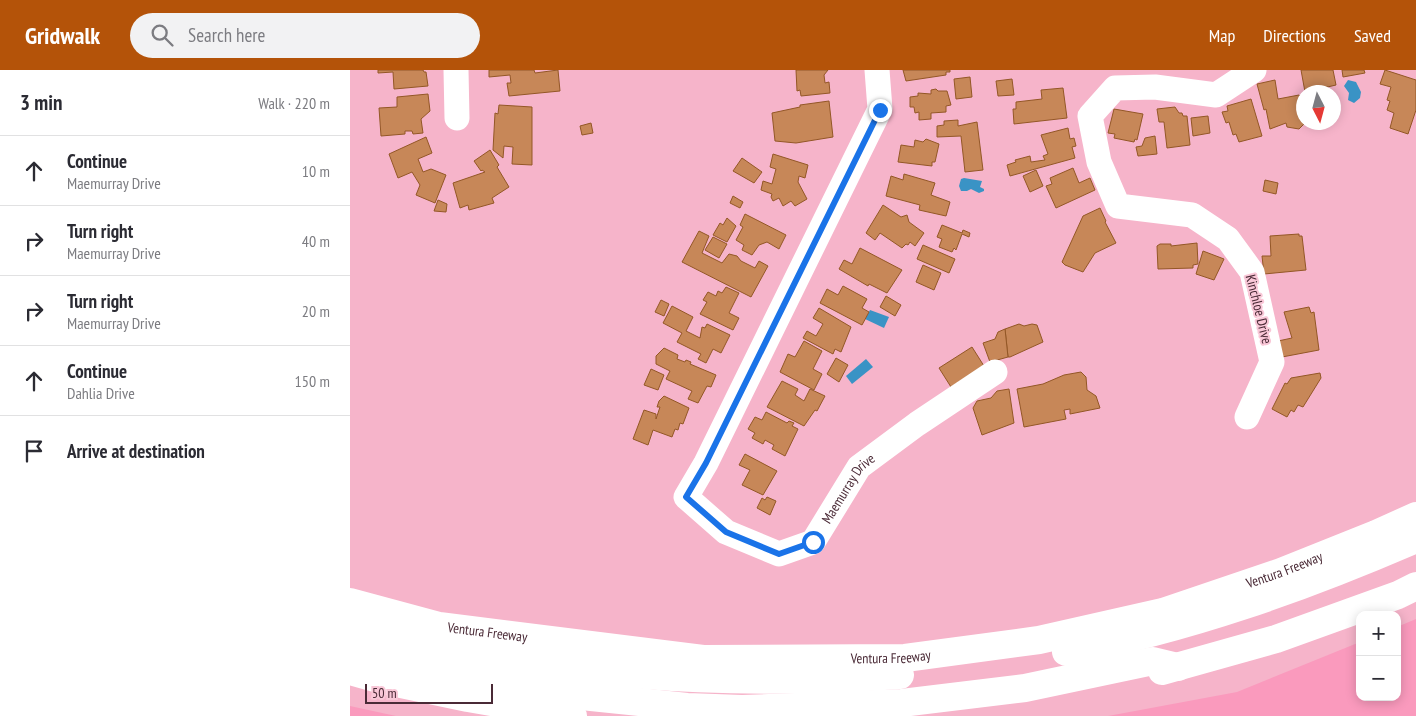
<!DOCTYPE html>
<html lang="en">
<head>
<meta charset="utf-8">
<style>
  :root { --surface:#fff; --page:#f2f2f3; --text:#2b2b33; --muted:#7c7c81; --line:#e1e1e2; --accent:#b45309 }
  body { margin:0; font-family:"PT Sans Narrow",sans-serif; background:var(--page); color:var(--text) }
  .controls { position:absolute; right:15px; bottom:15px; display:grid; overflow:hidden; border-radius:10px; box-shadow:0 2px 12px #0003 }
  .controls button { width:45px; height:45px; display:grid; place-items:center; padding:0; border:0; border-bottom:1px solid var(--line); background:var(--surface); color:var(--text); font:25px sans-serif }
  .compass { position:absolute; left:946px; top:15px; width:45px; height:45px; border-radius:50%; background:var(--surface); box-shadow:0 2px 12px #0003; rotate:174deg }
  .scale { position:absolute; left:15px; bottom:12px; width:128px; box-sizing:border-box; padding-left:5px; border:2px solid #4a2a36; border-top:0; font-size:14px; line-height:18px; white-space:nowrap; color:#4a2a36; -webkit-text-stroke:4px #f9c7d7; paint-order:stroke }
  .stop { position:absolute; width:15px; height:15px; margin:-11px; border:4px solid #1a73e8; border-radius:50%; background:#fff }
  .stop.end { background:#1a73e8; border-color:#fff; box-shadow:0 1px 5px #0008 }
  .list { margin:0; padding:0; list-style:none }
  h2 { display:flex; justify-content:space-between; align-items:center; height:65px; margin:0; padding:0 20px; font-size:21px }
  h2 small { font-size:16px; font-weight:400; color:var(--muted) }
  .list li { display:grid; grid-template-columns:32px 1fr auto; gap:15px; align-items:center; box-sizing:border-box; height:70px; padding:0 20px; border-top:1px solid var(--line) }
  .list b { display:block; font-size:19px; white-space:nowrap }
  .list p { margin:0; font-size:16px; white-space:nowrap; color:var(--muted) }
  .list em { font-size:16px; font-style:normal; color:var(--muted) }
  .icon { flex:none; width:28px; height:28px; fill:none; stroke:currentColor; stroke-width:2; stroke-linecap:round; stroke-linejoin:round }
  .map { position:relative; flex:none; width:1066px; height:646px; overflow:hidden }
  header { display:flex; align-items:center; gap:30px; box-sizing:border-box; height:70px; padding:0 25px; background:var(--accent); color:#fff }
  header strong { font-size:24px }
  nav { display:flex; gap:28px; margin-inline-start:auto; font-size:18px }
  .search { width:350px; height:45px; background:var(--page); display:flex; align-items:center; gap:12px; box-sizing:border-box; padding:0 18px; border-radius:28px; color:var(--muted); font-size:19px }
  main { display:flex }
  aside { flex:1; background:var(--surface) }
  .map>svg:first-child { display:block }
</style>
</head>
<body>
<header>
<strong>Gridwalk</strong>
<div class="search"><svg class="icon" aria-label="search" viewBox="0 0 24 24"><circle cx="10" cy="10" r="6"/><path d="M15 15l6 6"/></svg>Search here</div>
<nav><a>Map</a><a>Directions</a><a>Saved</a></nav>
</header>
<main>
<aside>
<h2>3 min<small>Walk · 220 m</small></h2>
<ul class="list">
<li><svg class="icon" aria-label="ahead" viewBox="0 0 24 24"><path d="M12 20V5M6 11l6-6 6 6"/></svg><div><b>Continue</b><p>Maemurray Drive</p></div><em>10 m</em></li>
<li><svg class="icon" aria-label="right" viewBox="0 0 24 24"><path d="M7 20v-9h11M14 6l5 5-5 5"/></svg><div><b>Turn right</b><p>Maemurray Drive</p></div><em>40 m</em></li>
<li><svg class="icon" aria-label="right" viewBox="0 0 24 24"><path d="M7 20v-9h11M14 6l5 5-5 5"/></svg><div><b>Turn right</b><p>Maemurray Drive</p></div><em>20 m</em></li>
<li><svg class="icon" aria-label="ahead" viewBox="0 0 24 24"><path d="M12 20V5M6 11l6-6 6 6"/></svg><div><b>Continue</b><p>Dahlia Drive</p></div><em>150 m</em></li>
<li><svg class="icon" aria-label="arrive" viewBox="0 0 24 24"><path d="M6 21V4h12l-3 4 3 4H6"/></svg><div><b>Arrive at destination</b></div></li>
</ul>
</aside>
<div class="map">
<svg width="1066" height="646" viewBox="0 0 1066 646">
  <rect width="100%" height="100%" fill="#f6b4ca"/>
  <g fill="#fa9abd">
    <path d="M1066 549V646H758L887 622 1010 572V627H1047V557Z"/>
    <path d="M0 636 46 646H0Z"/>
  </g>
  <g fill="#3a93c5">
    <path d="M998 10 1006 12 1011 22 1010 28 1004 33 998 30 999 23 994 16Z"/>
    <path d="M614 108 632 111 630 117 634 119V121L629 123 621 119 617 121H611L609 116 611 109Z"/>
    <path d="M520 240 539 247 534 258 515 249Z"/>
    <path d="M516 289 523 297 502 314 496 306Z"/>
  </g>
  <g fill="#c78758" stroke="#935726">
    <path d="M28 0H73L74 2H76L78 16 44 19 43 2 28 3Z"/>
    <path d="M139 0H184L185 3 208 0 210 21 159 26 157 13H161L160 5 139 7Z"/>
    <path d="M446 0H478L474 5 475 13 479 12 480 23 451 26 450 20 447 21Z"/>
    <path d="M553 0H600V2H596V5L556 11Z"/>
    <path d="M951 0H983L986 15 969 19 970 22H955Z"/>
    <path d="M992 0H1014L1015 3 993 7Z"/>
    <path d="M1035 0 1066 10V40L1058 64 1040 58 1044 43 1037 40 1040 31 1037 30 1041 17 1030 14Z"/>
    <path d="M620 7 622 27 606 29 604 9Z"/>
    <path d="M662 9 664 25 648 26 646 11Z"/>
    <path d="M925 10 928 29 949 25 951 27 954 52H956L949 59 937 57 936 53 920 59 916 39 914 40 907 14Z"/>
    <path d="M713 18 717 48 664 54 663 39H666V32L692 29 691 20Z"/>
    <path d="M586 19 588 21H597L601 35 596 36V42L581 43V49L569 50V42L565 43 564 37H560V27L568 26V23L581 24V20Z"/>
    <path d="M78 24 80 41 71 49 73 63 63 64 62 61H55V64L31 66 29 38 47 37V27Z"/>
    <path d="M901 29 912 66 889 72 886 64 883 65 879 52 876 53 872 42 878 41 877 36Z"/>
    <path d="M479 31 483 67 446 73 425 71 422 43 450 37V35Z"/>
    <path d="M149 35 182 37V95L162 94 163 77 154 76 153 88 143 80 145 43 148 44Z"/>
    <path d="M825 37 829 43H832L833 46H837L840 75 817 78 814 52H809L807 39Z"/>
    <path d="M764 39 793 44 787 70 785 69 784 72 764 68 765 64 758 63Z"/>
    <path d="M858 46 860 63 843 66 841 48Z"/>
    <path d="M608 50V56L627 52 633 100 615 102 611 66 587 67V56L594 55V51Z"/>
    <path d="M241 53 243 63 232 65 230 56Z"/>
    <path d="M718 58 720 69 724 68 726 76 722 77 725 88 660 106 657 95 666 92 665 90 680 86 681 92 695 90 693 86 698 84 691 65Z"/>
    <path d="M805 66 807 84 788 86 786 77 792 76 795 68Z"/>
    <path d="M76 67 82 83 68 89 73 102 81 99 96 105 85 133 66 125 70 115 62 102 48 108 39 84Z"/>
    <path d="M576 69 589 74 585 92H582V96L548 92 551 75 564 77 565 70 573 72Z"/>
    <path d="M140 80 149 95 147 97 159 117 142 128 144 133 119 140 118 135 110 138 103 113 135 102 132 100 131 101 124 91Z"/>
    <path d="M423 84 458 95 455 108 449 106 448 112 457 129 445 136 441 131 433 136 429 128 423 131 421 127 422 124 411 120 413 111 422 114 426 99 420 97Z"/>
    <path d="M392 88 412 102 404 113 383 101Z"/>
    <path d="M723 98 729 113 740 108 745 120 706 138 696 116 702 114 700 108Z"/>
    <path d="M686 100 693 116 680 122 673 106Z"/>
    <path d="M554 104 585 113 581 125 600 132 596 146 569 140 570 135 536 126 541 106 553 110Z"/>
    <path d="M915 110 928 113 926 124 913 121Z"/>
    <path d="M383 126 393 132 390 138 380 133Z"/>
    <path d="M88 130 97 134 96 142 84 141Z"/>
    <path d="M533 135 551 147 557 145 559 152 574 163 565 176 560 172 558 175 556 174 552 178 530 163 525 170 516 163Z"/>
    <path d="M750 138 756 151 755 152 766 173 745 183 733 202 715 195 712 192 733 146Z"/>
    <path d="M395 144 436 165 429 179 417 172 409 175 402 185 392 180 394 175 386 170 393 157 390 155Z"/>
    <path d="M377 148 386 156 377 172 363 165 370 153 373 155Z"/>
    <path d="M592 155 612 163 613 160 620 163 619 167 612 164 606 180 604 178 602 182 589 177 592 169 587 167Z"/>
    <path d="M349 161 359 166 352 183 372 193 379 184 387 186 391 191 405 198 409 191 418 196 401 227 332 192Z"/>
    <path d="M949 164V166H952L956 200 914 204 912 186H921L920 166Z"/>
    <path d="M363 167 377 174 369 188 355 180Z"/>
    <path d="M847 173 848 194 843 195V198L808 199 807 176 810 174H821V176Z"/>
    <path d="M573 175 605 189 599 203 567 189Z"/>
    <path d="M510 178 552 200 537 223 519 214 518 216 489 199 494 190 502 194Z"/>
    <path d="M853 181 874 189 864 210 846 204Z"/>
    <path d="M573 195 591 203 584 220 566 212Z"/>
    <path d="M493 216 517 229 512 238 519 242 512 255 470 233 477 219 488 225Z"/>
    <path d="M376 217 389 223 379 243 389 248 383 260 350 244 357 232 353 230 358 222 366 226 368 221 372 223Z"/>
    <path d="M536 226 551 235 545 246 530 237Z"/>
    <path d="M311 230 319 234 314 246 305 242Z"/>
    <path d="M322 236 343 247 336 261 350 268 352 257 355 258 357 254 380 265 371 283 363 279 356 293 348 289 351 284 327 272 332 263 313 253Z"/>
    <path d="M959 237 961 243 964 242 969 280 932 287 928 271 942 268 934 242Z"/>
    <path d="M469 238 501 257 491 282 485 279 483 284 453 268 457 261 466 266 473 254 463 248Z"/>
    <path d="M669 254 674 256 682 254 687 255 693 272 660 287H658L655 259Z"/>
    <path d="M655 259 658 287 640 292 633 273 645 269 648 262Z"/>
    <path d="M454 271 472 281 463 299 472 304 464 320 430 302 438 284 445 287Z"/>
    <path d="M622 277 634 296 601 317 589 298Z"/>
    <path d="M314 278 328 285 327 289 335 292 336 290 341 292 340 294 366 305 361 317 357 316 348 333 338 329 342 321 316 309 320 301 306 294V286Z"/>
    <path d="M486 288 498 295 489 312 477 304Z"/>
    <path d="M301 299 314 305 308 320 294 315Z"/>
    <path d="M731 302 736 307 737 320 746 326 750 338 720 344V339L714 340 716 349 674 357 667 319 693 314 714 305Z"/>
    <path d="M970 303 971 308 953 337 948 335 944 342 941 340 937 347 922 339 935 313 937 314 941 308Z"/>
    <path d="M432 311 448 319 445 325 454 331 460 319 475 326 467 341 465 340 454 356 417 337Z"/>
    <path d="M659 319 664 353 632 365 623 338 627 331 641 328 647 321Z"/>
    <path d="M314 326 339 338 333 354 330 353 328 360 325 359 322 367 303 360 298 375 283 369 294 340 306 344V349L310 337H307L309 331Z"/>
    <path d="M416 342 437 353 439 351 444 353 442 356 448 359 435 386 422 379 424 375 415 370 413 374 402 368 405 363 398 359 405 347 412 350Z"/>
    <path d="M395 384 427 401 413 425 392 415 400 400 389 395Z"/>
    <path d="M417 427 426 431 420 445 407 438 412 428 415 430Z"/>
  </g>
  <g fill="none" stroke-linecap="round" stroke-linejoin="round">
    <g stroke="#fff" stroke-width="25">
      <path d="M106 0 107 48"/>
      <path id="s1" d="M527 0 530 39 356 393 336 427 376 462 429 484 463 472 509 397 567 354 645 302"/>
      <path d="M897 347 922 292 902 202 878 169 842 145 768 136 749 92 740 46 765 18 805 17 866 25 904 0"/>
    </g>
    <g stroke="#fff" stroke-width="28">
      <path id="s2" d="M0 532 89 556 353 589 555 588 689 570 813 542 931 502 1026 464 1066 446"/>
      <path d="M0 553C179 605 365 618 550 605"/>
      <path d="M0 580 94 604 212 624 337 637 392 639 552 633 675 618 803 591 828 597"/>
      <path d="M716 582C838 559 953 518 1066 469"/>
      <path d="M0 601 32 610 118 628 223 646"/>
      <path d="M812 601 926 569 1048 525 1066 516"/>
    </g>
  </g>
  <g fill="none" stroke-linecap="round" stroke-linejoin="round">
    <path stroke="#1a73e8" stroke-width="6" d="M463 472 429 484 376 462 336 427 356 393 530 40"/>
  </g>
  <g text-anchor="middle" stroke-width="4" stroke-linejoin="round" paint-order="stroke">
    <g font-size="14" fill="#4a2a36" stroke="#f9c7d7">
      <text transform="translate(909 239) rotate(76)" y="5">Kinchloe Drive</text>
      <text dy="5" stroke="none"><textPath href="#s1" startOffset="684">Maemurray Drive</textPath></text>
      <text dy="5" stroke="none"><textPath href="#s2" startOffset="951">Ventura Freeway</textPath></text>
      <text dy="5" stroke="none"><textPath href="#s2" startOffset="141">Ventura Freeway</textPath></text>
      <text dy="5" stroke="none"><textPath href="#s2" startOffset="546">Ventura Freeway</textPath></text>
    </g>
  </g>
</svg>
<div class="controls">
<button>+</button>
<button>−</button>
</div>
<svg class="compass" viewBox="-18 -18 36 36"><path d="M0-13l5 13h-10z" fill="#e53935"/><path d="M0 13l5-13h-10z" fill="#7c7c81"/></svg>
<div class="scale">50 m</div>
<div class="stop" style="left:463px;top:472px"></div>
<div class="stop end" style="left:530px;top:40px"></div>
</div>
</main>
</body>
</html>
